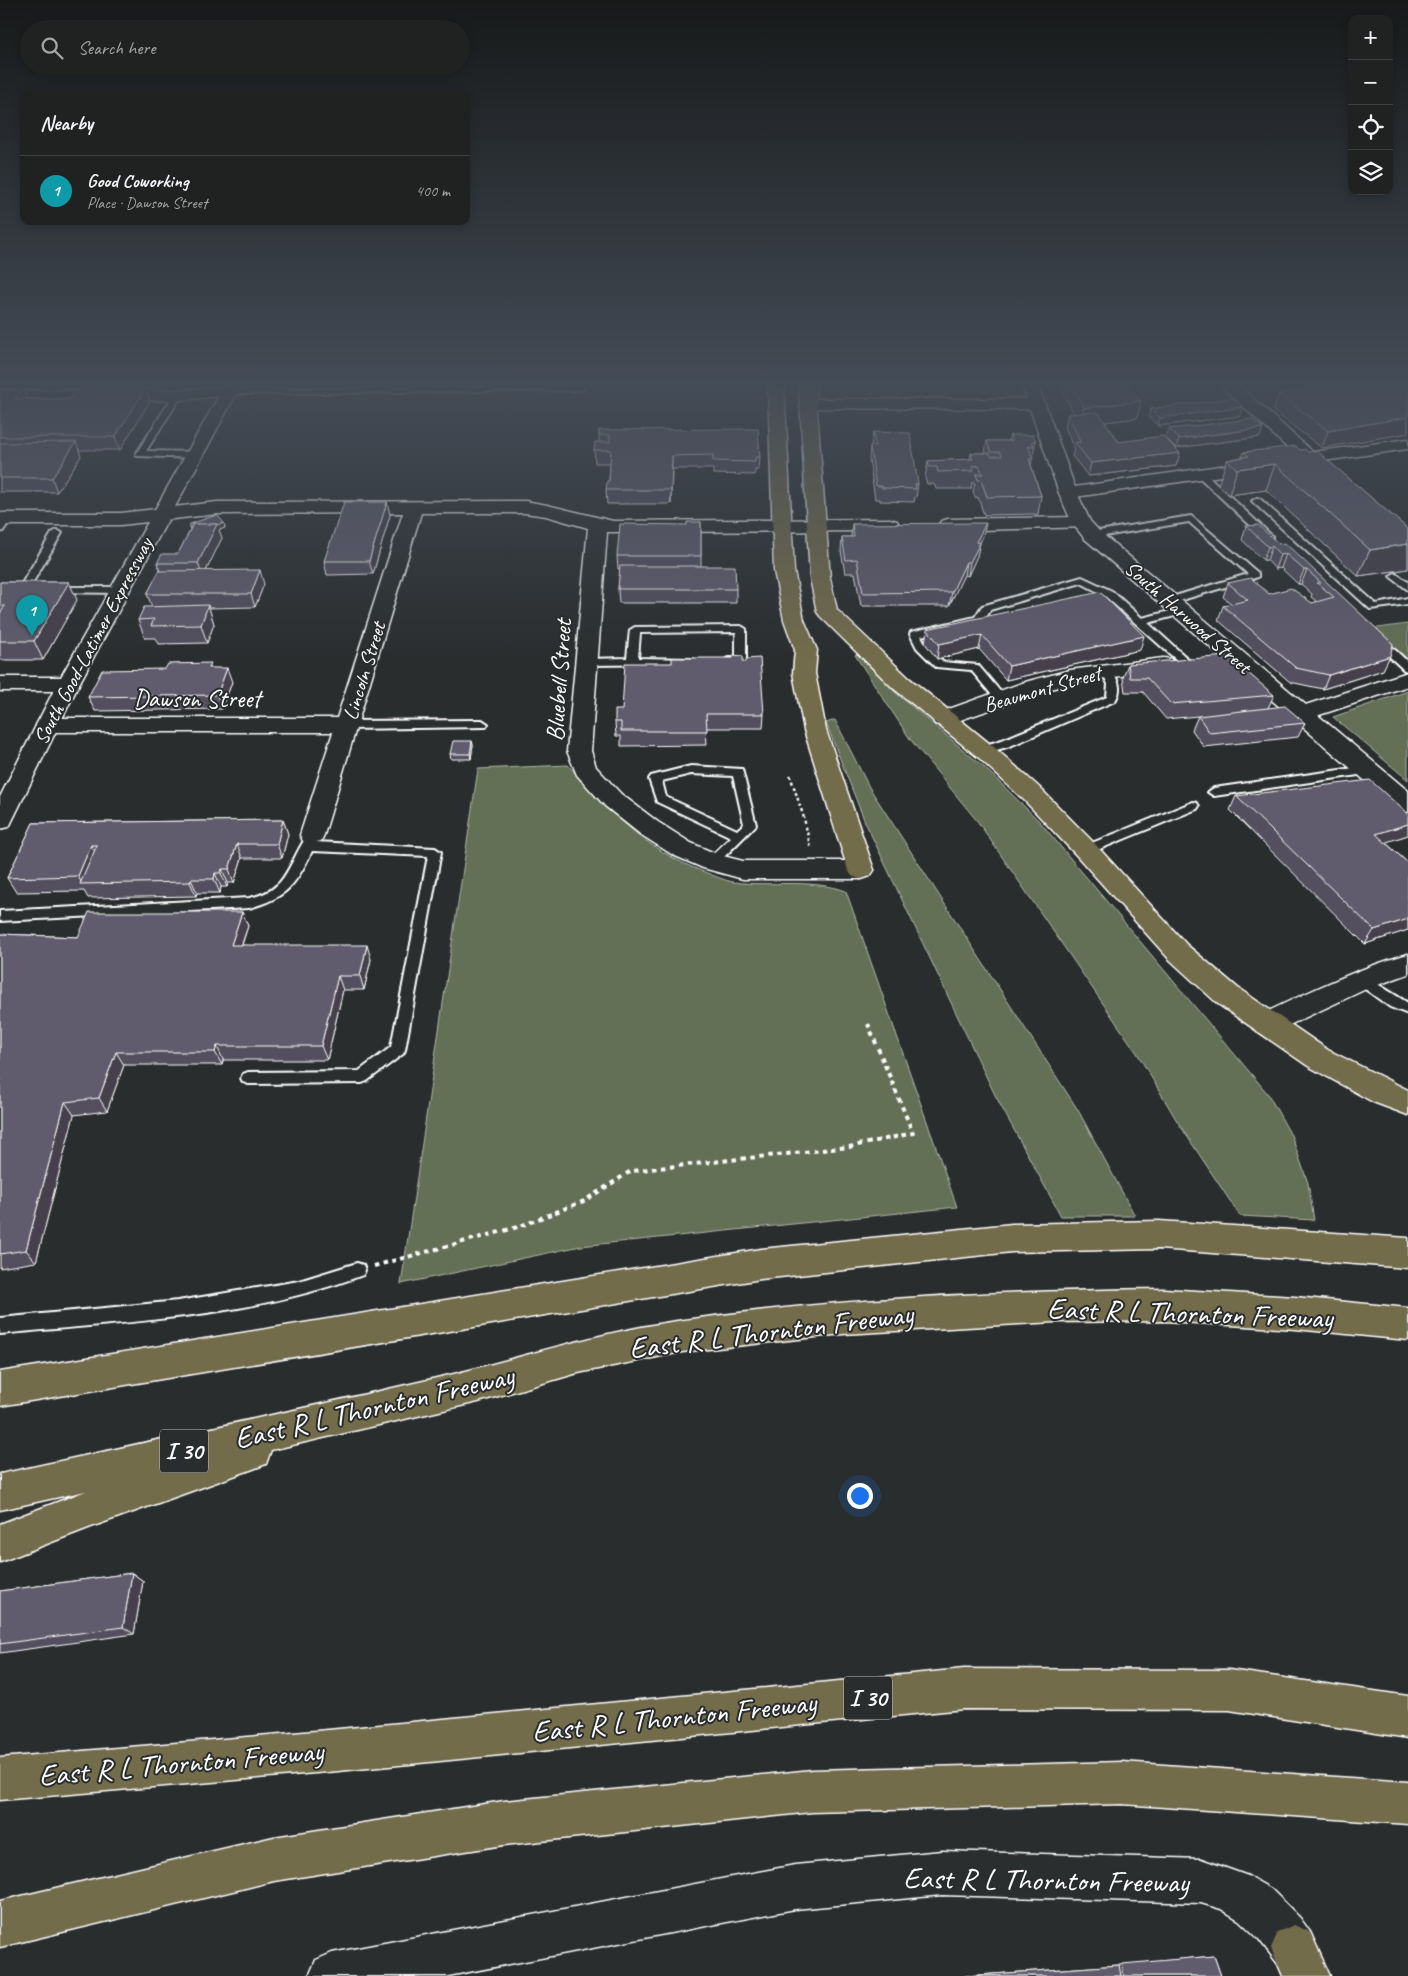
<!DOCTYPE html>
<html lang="en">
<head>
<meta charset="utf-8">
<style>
  :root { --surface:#202222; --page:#282a2a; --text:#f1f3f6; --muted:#a2a4a5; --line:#3d3f40; --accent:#1a73e8 }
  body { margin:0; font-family:Caveat,sans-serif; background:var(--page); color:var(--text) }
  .controls { position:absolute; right:15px; top:15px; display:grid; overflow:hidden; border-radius:10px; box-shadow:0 2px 8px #0003 }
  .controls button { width:45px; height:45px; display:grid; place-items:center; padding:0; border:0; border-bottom:1px solid var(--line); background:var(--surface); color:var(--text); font:25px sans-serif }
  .you { position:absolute; left:859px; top:1495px; width:18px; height:18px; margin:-12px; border:4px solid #fff; border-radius:50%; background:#1a73e8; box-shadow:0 0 0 8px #1a73e833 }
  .badge { display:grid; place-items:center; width:32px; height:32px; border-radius:50%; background:var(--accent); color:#fff; font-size:16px; font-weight:700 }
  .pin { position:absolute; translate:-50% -41px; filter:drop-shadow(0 1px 2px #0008) }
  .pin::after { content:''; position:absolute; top:26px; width:18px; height:15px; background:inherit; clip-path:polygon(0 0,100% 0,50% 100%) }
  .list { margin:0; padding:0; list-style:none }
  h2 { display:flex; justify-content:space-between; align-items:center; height:65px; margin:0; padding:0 20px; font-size:21px }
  h2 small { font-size:16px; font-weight:400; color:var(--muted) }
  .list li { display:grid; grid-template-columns:32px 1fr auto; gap:15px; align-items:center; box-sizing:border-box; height:70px; padding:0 20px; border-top:1px solid var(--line) }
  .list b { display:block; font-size:19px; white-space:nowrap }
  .list p { margin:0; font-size:16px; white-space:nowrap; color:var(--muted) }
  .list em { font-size:16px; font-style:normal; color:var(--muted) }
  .icon { flex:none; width:28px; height:28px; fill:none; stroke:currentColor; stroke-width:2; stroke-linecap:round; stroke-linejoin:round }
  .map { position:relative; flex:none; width:1408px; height:1976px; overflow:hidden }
  .search { position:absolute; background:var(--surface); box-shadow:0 2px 8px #0003; left:20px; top:20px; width:450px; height:55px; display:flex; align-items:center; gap:12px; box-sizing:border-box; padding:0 18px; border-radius:28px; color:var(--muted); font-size:19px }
  .panel { position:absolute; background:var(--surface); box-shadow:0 2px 8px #0003; left:20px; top:90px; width:450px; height:135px; border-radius:10px }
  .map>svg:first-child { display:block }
</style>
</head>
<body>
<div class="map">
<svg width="1408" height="1976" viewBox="0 0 1408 1976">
  <rect width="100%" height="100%" fill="#2a2d2e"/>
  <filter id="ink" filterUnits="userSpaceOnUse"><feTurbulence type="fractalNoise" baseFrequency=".02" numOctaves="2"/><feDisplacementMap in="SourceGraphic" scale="10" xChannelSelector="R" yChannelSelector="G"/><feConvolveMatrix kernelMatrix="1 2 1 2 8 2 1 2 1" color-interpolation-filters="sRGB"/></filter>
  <g filter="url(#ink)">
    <g fill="#636f56" stroke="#b1b7aa">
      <path d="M1408 624V663L1370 629Z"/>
      <path d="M859 653 896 693 985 768 1040 822 1268 1094 1292 1137 1308 1183 1314 1220 1240 1216 1177 1121 1137 1053 978 822 910 739 855 655Z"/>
      <path d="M1408 691V780L1333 717Z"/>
      <path d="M835 720 869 787 1078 1110 1135 1216H1061L996 1097 865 822 826 723Z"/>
      <path d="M568 765C609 811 645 850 704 872 713 875 723 880 733 882 771 887 809 878 846 891L957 1207 581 1246 401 1284 478 769Z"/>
    </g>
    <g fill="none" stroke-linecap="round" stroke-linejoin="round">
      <defs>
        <g id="service">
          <path d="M580 386 584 388 583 390 230 394 226 392 230 390Z"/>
          <path d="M175 393 182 395 146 451 195 452 199 455 195 458 137 456 136 454Z"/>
          <path d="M1201 471 1204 472 1272 536V540H1266L1198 476 1197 474Z"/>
          <path d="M1257 498 1260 499 1376 604 1408 598V604L1370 609 1254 503 1252 501Z"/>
          <path d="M6 516 11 519 3 531 0 532V521Z"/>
          <path d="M1191 516 1258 573V577L1169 604 1165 603V599L1248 574 1189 522 1092 538 1087 535 1092 532Z"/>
          <path d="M57 530 62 533 30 587 35 590 30 593 19 592 18 590 52 533Z"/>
          <path d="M1395 573 1408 582V590L1392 578 1390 576Z"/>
          <path d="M1082 577 1112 591 1142 618 1182 608 1186 609V613L1148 623 1189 660 1190 662 1189 664H1181L1104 595 1081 583 990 610 983 621 921 636 926 645 943 662 978 665 1004 696 1006 698 1004 700H996L971 670 936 667 917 648 910 634 911 632 975 617 982 606Z"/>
          <path d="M54 587H119L124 590 119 593 50 592 49 590Z"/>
          <path d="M741 626 746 629V661C741 666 728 666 723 661L728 658H736V632L640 633 638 658 693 659 694 661 689 664 587 665 582 662 587 659 627 658 630 630 635 627Z"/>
          <path d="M1378 637 1382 638 1408 662V671L1404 670 1374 642 1373 640 1374 638Z"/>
          <path d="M1106 667 1110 668C1118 680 1123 688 1115 701L1010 746 983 754 979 753 977 750 979 747 1002 740 1107 697 1108 684 1101 670Z"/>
          <path d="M482 720 488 724 486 727 347 729 341 725 347 721Z"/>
          <path d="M691 766 742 769 756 825 716 865 712 866 706 862 708 859 731 837 657 802 649 779 651 776ZM691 774 733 776 744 824 737 830 666 797 662 781Z"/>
          <path d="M1368 766 1374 770 1372 773 1214 796 1208 792 1214 788Z"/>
          <path d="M1193 802 1197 803 1199 806 1197 809 1090 853 1086 854 1080 850 1082 847Z"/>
          <path d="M311 834 317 838 315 842 435 848 441 852 405 1050 403 1054 367 1081 362 1083 248 1084 243 1082 241 1078 243 1074 248 1072 359 1071 391 1047 428 856 312 851C296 885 286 898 249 908L0 921V911L249 898C259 896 269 893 277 885 290 875 301 837 311 834Z"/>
          <path d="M1363 975 1408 1003V1014L1390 1007 1358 984 1356 980 1358 976Z"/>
          <path d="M357 1263 363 1265 365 1270 363 1275C249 1318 120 1322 0 1334V1318L178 1301 299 1281Z"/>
        </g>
        <g id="minor">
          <path d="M1220 385H1238L1313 452 1408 439V449L1323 461 1328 467 1325 471C1316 473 1312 470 1305 464L1068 498 1062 497 1059 493 1062 489 1068 488 1295 455Z"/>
          <path d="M230 387 236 389 238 392 236 395 178 400 0 401V391L178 390Z"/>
          <path d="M808 399H1037L1043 400 1045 404 1043 408 1037 409 802 408 800 404 802 400Z"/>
          <path d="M525 501 547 505 613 521 890 519 897 521 899 525 897 529 890 531 607 532 591 751 596 767 621 794 658 822 691 843 719 855 743 861H861L870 864 874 870 870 876 861 879H743L703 868 673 855 640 834 605 806 577 775 567 751 588 528 546 516 525 513H421L324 835 321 841 312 843 303 841 300 835 333 732H47L39 730 36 725 39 720 47 718H337L403 513 217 514 121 525H0V513H121L217 502Z"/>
          <path d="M1081 517 1088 519 1090 523 1088 527 948 531 941 529 939 525 941 521 948 519Z"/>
          <path d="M1163 658 1171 659 1174 664 1171 669 1071 683 1041 692 943 726 935 724 932 719 935 714 1025 682 1070 670Z"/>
          <path d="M1408 672V686L1301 721 1293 719 1290 714 1293 709Z"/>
          <path d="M0 677H68L76 679 79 684 76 689 68 691H0Z"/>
          <path d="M1408 954V974L1364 990 1268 1035 1258 1032 1254 1024 1258 1016C1307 993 1355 969 1408 954Z"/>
        </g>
        <path id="tertiary" d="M942 1851 1201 1859 1248 1876 1271 1889 1300 1918 1310 1932 1317 1948 1310 1964 1294 1971 1278 1964 1258 1938 1239 1920 1221 1909 1201 1903 942 1895 795 1909 448 1976H309L316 1960 332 1953 795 1865Z"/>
        <g id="secondary">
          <path d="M225 385H241L79 684 12 821 9 827 0 829V797L57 684Z"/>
          <path d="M1022 385H1038L1077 493 1090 521 1099 531 1408 791V812L1399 810 1085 539 1072 523 1059 493Z"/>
        </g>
        <g id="primary">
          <path d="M768 385H784L794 571 804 620 817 650 815 673 826 730 874 870 870 876 861 879 852 876 848 870 804 730 793 673 795 650 784 620 774 571Z"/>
          <path d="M799 385H815L830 578 837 610 909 678 995 748 1040 788 1095 844 1187 945 1238 988 1328 1050 1408 1090V1115L1373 1102 1308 1066 1218 1004 1169 959 1077 856 1024 800 979 758 893 688 820 616 817 612 810 578Z"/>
          <path d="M1294 1925 1310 1932 1330 1976H1283L1271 1948 1278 1932Z"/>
        </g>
        <g id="motorway">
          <path d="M1159 1221 1408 1238V1268L1159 1249 1012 1252 761 1279 0 1406V1372L761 1249 1012 1224Z"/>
          <path d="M1164 1289 1295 1297 1408 1308V1340L1295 1329 1164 1321 1056 1322 843 1334 682 1352 578 1373 478 1402 271 1450 266 1464 253 1469 91 1527 0 1562V1524L86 1491 0 1510V1474C147 1442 294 1411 441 1377 522 1358 601 1331 684 1320 843 1298 1004 1291 1164 1289Z"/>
          <path d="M964 1669 1229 1670 1408 1696V1738L1229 1710 964 1709 328 1772 0 1800V1758L328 1730Z"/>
          <path d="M1122 1762 1408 1782V1824L1122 1804 812 1812 504 1845 274 1881 0 1947V1901L274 1837 504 1801 812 1770Z"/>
        </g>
      </defs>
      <use href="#service" stroke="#fff" stroke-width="4"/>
      <use href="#minor" stroke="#fff" stroke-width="3"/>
      <use href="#tertiary" stroke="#fff" stroke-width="3"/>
      <use href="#secondary" stroke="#fff" stroke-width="3"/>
      <use href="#primary" stroke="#fff" stroke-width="3"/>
      <use href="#motorway" stroke="#fff" stroke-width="3"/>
      <path stroke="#fff" stroke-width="2.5" stroke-dasharray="3 3" stroke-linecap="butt" d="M790 775 804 818 811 850"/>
      <path stroke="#fff" stroke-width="4" stroke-dasharray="4.5 4.5" stroke-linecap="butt" d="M374 1266 518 1227 584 1201 631 1171 849 1147 913 1133 868 1024"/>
      <use href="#service" fill="#2a2d2e" fill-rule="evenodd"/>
      <use href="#minor" fill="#2a2d2e" fill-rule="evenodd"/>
      <use href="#tertiary" fill="#2a2d2e" fill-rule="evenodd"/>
      <use href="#secondary" fill="#2a2d2e" fill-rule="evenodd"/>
      <use href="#primary" fill="#736c4b" fill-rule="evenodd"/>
      <use href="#motorway" fill="#736c4b" fill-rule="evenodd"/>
    </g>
    <g fill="#534f5e" stroke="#fff">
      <path d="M133 385H160V386Z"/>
      <path d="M1060 385H1128L1137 418 1105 422 1119 442 1180 453 1176 466 1088 476 1072 456 1074 449 1065 427 1068 414H1074Z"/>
      <path d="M1294 385H1408L1322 448 1273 411 1279 394 1292 392Z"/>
      <path d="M146 388 150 401 120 450H79L81 456 57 492H0V389L27 399H70Z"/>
      <path d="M1151 409 1240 416 1158 426 1148 417Z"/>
      <path d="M1169 429 1260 437 1176 448 1166 438Z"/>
      <path d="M599 430 760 457 759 470H755V475L713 474V469H672L671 504H607L606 490 609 481 610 463H595L594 450 599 442Z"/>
      <path d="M873 432 918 484 916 497H915L914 502 880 501V499H875L869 459 870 446H871Z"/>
      <path d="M1010 435 1036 441 1031 465 1041 496 1038 514 984 515 978 497 975 498 973 491 975 483H972L971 489H936L934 484H927L925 478 928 461 970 459 971 453H985L987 441H1008Z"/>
      <path d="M1300 450 1408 529V569L1358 576 1266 490 1229 495 1218 485 1227 460 1242 457 1244 452Z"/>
      <path d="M387 502 390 515 373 574 327 575 324 561Z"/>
      <path d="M701 522V566L736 589V603H619L618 589 620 569H618L617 556 687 525Z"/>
      <path d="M224 523 225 528 219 530 222 538 206 571 264 584 255 607 209 608 214 624 207 643 159 644 156 638H145L138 620 152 607 147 594 160 571 157 563 178 554 190 530 189 527Z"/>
      <path d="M852 524 983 536 980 543 977 556 968 576 964 575 949 606H861L855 573H845L841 551 842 537H851Z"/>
      <path d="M1246 526 1279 544 1393 644 1383 670 1323 689 1290 682 1218 620 1223 606 1232 604 1223 597 1228 583 1269 594 1312 603 1317 602 1311 597 1312 594 1301 584H1298L1281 568 1275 569 1267 560H1263L1242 540Z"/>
      <path d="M0 582H69L77 600 43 660H0Z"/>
      <path d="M927 629 1140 650 1006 680 979 649 937 659 925 643Z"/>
      <path d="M743 662 764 714 763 728H706L707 745 621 746V736H616L615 722 622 710Z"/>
      <path d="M1128 664 1274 695 1268 708 1305 723 1298 737 1204 747 1192 730 1198 716 1166 719 1143 692H1125L1123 678Z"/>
      <path d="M213 668 232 682 222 709 95 711 88 697 165 669Z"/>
      <path d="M472 741 473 745 471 759H451L450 754Z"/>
      <path d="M1236 796 1408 835 1385 842 1408 863V930L1365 944 1230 810Z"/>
      <path d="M283 820 288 834 282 858H242L234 883H228L227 887H221L220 893H197L196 896 88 898 84 891 16 892 7 878 33 823Z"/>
      <path d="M242 912 248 926 242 945 371 959 364 990H343L327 1060H223L222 1065H124L107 1111 74 1115 36 1262 0 1268V934L78 937Z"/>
      <path d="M132 1573 143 1581 134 1634 0 1653V1591Z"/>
      <path d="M1214 1956 1221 1976H965L1119 1965Z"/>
    </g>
    <g fill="#44404c" stroke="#fff">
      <path d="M146 388 150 401 120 450 115 437Z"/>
      <path d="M23 389 28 402 15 399Z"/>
      <path d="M1141 401 1137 418 1080 425 1084 408Z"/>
      <path d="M1243 407 1240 416 1158 426 1160 418Z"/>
      <path d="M1408 417V433L1322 448 1328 431Z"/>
      <path d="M1263 428 1260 437 1176 448 1179 439Z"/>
      <path d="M76 442 81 456 57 492 52 478Z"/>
      <path d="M1180 453 1176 466 1088 476 1091 463Z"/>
      <path d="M672 456V469L671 504V490Z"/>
      <path d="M1275 464 1266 490 1229 495 1237 469Z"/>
      <path d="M387 502 390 515 373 574 369 561Z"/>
      <path d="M224 523 225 528 219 530 222 538 203 577 198 563 217 524Z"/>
      <path d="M986 523 983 536 973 556 976 542Z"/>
      <path d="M980 543 977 556 968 576 970 562Z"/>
      <path d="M1408 544V569L1358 576 1370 550Z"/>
      <path d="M1272 546 1267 560H1263L1268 547Z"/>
      <path d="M1286 554 1281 568 1275 569 1280 555Z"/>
      <path d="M966 562 964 575 949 606 952 592Z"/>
      <path d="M260 570 264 584 255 607 251 594Z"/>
      <path d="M1304 570H1307L1301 584H1298Z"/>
      <path d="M69 582 77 600 43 660 34 641Z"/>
      <path d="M208 605 214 624 207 643 201 625Z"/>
      <path d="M982 635 979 649 937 659 939 644Z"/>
      <path d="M1144 636 1140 650 1006 680 1009 666Z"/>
      <path d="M1390 656 1383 670 1323 689 1329 675Z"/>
      <path d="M227 668 232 682 222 709 217 695Z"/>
      <path d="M472 741 473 745 471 759 470 754Z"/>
      <path d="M283 820 288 834 282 858 277 844Z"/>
      <path d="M1408 824V835L1368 848 1376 834Z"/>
      <path d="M237 844 242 858 234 883 229 869Z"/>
      <path d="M91 845 99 859 82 884 78 876Z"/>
      <path d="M222 869 228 883 227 887 221 873Z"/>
      <path d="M215 873 221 887 220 893 214 879Z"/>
      <path d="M191 879 197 893 196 896 190 882Z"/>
      <path d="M242 912 248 926 237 958 231 945Z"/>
      <path d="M1408 919V930L1365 944 1374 930Z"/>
      <path d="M367 945 371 959 364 990 360 976Z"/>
      <path d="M338 976 343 990 327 1060 321 1046Z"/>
      <path d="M217 1046 223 1060 222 1065 215 1052Z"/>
      <path d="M116 1052 124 1065 107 1111 99 1098Z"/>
      <path d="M65 1102 74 1115 36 1262 26 1250Z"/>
      <path d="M132 1573 143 1581 134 1634 123 1627Z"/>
    </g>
    <g fill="#615c6d" stroke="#fff">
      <path d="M1072 385H1128L1141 401 1084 408Z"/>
      <path d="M1301 385H1408V417L1328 431 1279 394 1308 390Z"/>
      <path d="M78 388H146L115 437H0V389H23L15 399H70Z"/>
      <path d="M1233 398 1243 407 1160 418 1151 409Z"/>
      <path d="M1098 412 1119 442 1163 436 1180 453 1091 463 1075 443 1080 442 1068 414Z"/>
      <path d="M1252 419 1263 428 1179 439 1169 429Z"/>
      <path d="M758 429 760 457H755V462L713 461V455L672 456 671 490H606L607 481H609L611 450H594L595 442H610V435H599V430Z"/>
      <path d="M873 432 910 433 918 484H915L916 489 882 488V486H876L870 446H875Z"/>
      <path d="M1010 435H1033L1036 441H1032L1034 446H1028L1033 459H1029L1041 496 987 497 981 480H978L976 474H983L979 466H972L974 471 938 472 937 467H929L928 461 973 459 971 453H990L991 456H1002L1000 452H991L987 441H1012Z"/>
      <path d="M76 442 52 478H0V443Z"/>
      <path d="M1296 446 1300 450 1305 449 1308 452 1317 451 1408 529V544L1370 550 1275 464 1237 469 1227 460 1249 456 1244 452Z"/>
      <path d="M344 502H387L369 561H324Z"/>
      <path d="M217 515 224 523 218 525 217 524H193L190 529 189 527 190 524Z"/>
      <path d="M687 522H701V556H617L620 524 687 525Z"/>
      <path d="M986 523 976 542 980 543 970 562H966L952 592 863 593 857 559 846 560 842 537H854L852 524Z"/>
      <path d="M193 524H217L198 563H157L162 554H178Z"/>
      <path d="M1258 525 1279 544 1285 543 1393 644 1390 656 1329 675 1296 668 1223 606 1248 600 1228 583 1251 578 1269 594 1291 588 1312 603 1334 597 1317 583H1321L1307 570H1304L1286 554 1280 555 1272 546 1268 547 1246 526Z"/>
      <path d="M620 566H735L736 589H618Z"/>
      <path d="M260 570 251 594H147L159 571Z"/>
      <path d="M0 582H69L34 641H0V614L5 606H0Z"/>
      <path d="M1100 592 1144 636 1009 666 982 635 939 644 927 629Z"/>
      <path d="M208 605 201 625 151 626 154 619 138 620 144 607Z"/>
      <path d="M733 655 743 656V662H746V659L760 658 764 714H706L707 731H621V722H615V710H622L625 663H672V658H733Z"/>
      <path d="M1228 656 1274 695 1171 704 1147 678H1130L1128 664Z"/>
      <path d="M211 663 209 668H227L217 695 88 697 102 670 165 669 168 664Z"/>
      <path d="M1285 706 1305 723 1210 733 1198 716Z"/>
      <path d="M453 741H472L470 754H450Z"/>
      <path d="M1370 780 1408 814V824L1376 834 1408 863V919L1374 930 1236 796Z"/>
      <path d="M283 820 277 844H237L229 869H222L221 873H215L214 879H191L190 882 80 884 97 845H91L78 876 7 878 33 823Z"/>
      <path d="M89 912H242L231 945H367L360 976H338L321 1046H217L215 1052H116L99 1098 65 1102 26 1250 0 1254V934L78 937Z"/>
      <path d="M132 1573 123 1627 0 1644V1591Z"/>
      <path d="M1214 1956 1221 1976H1124L1122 1964Z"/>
      <path d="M1119 1965 1121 1976H965Z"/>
    </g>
  </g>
  <linearGradient id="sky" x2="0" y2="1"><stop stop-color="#171919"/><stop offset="0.58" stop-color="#444c57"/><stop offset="1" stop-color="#444c57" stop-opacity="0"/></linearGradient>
  <rect width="1408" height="662" fill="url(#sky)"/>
  <g text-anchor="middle" stroke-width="4" stroke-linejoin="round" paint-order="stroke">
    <g font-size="21" fill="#fff" stroke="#2a2d2e">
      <text transform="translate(1188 617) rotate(41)" y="7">South Harwood Street</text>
      <text transform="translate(93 641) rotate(-62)" y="7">South Good-Latimer Expressway</text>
      <text transform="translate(364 671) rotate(-73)" y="7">Lincoln Street</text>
      <text transform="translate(1042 689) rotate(-16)" y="7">Beaumont Street</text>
    </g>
    <g fill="#2a2d2e" stroke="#bfc0c0" stroke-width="1">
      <rect x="160" y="1429.5" width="48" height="43" rx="4"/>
      <rect x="844" y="1676.5" width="48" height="43" rx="4"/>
    </g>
    <g font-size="24" font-weight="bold" fill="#fff">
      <text x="184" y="1459">I 30</text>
      <text x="868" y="1706">I 30</text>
    </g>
    <g font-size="25" fill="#fff" stroke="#2a2d2e">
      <text transform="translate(558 680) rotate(-86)" y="9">Bluebell Street</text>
      <text x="197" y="707">Dawson Street</text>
    </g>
    <g font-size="30" fill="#fff" stroke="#2a2d2e">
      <text transform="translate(1190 1313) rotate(2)" y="10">East R L Thornton Freeway</text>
      <text transform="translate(771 1331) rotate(-7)" y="10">East R L Thornton Freeway</text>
      <text transform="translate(374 1407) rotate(-13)" y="10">East R L Thornton Freeway</text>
      <text transform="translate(674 1717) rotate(-6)" y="10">East R L Thornton Freeway</text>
      <text transform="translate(181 1763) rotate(-5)" y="10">East R L Thornton Freeway</text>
      <text transform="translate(1046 1880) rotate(1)" y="10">East R L Thornton Freeway</text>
    </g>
  </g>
</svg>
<div class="controls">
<button>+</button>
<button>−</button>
<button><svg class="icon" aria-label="locate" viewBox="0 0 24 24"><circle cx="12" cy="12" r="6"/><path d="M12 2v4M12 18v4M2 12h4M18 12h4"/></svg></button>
<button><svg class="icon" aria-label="layers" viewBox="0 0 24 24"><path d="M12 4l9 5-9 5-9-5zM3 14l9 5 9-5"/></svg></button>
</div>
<div class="you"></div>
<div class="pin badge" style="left:32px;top:636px;background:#0f9aa8">1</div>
<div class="search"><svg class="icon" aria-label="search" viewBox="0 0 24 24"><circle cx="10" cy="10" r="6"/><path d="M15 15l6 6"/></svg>Search here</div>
<section class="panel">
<h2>Nearby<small></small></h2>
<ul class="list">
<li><span class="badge" style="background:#0f9aa8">1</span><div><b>Good Coworking</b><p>Place · Dawson Street</p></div><em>400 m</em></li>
</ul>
</section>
</div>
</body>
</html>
